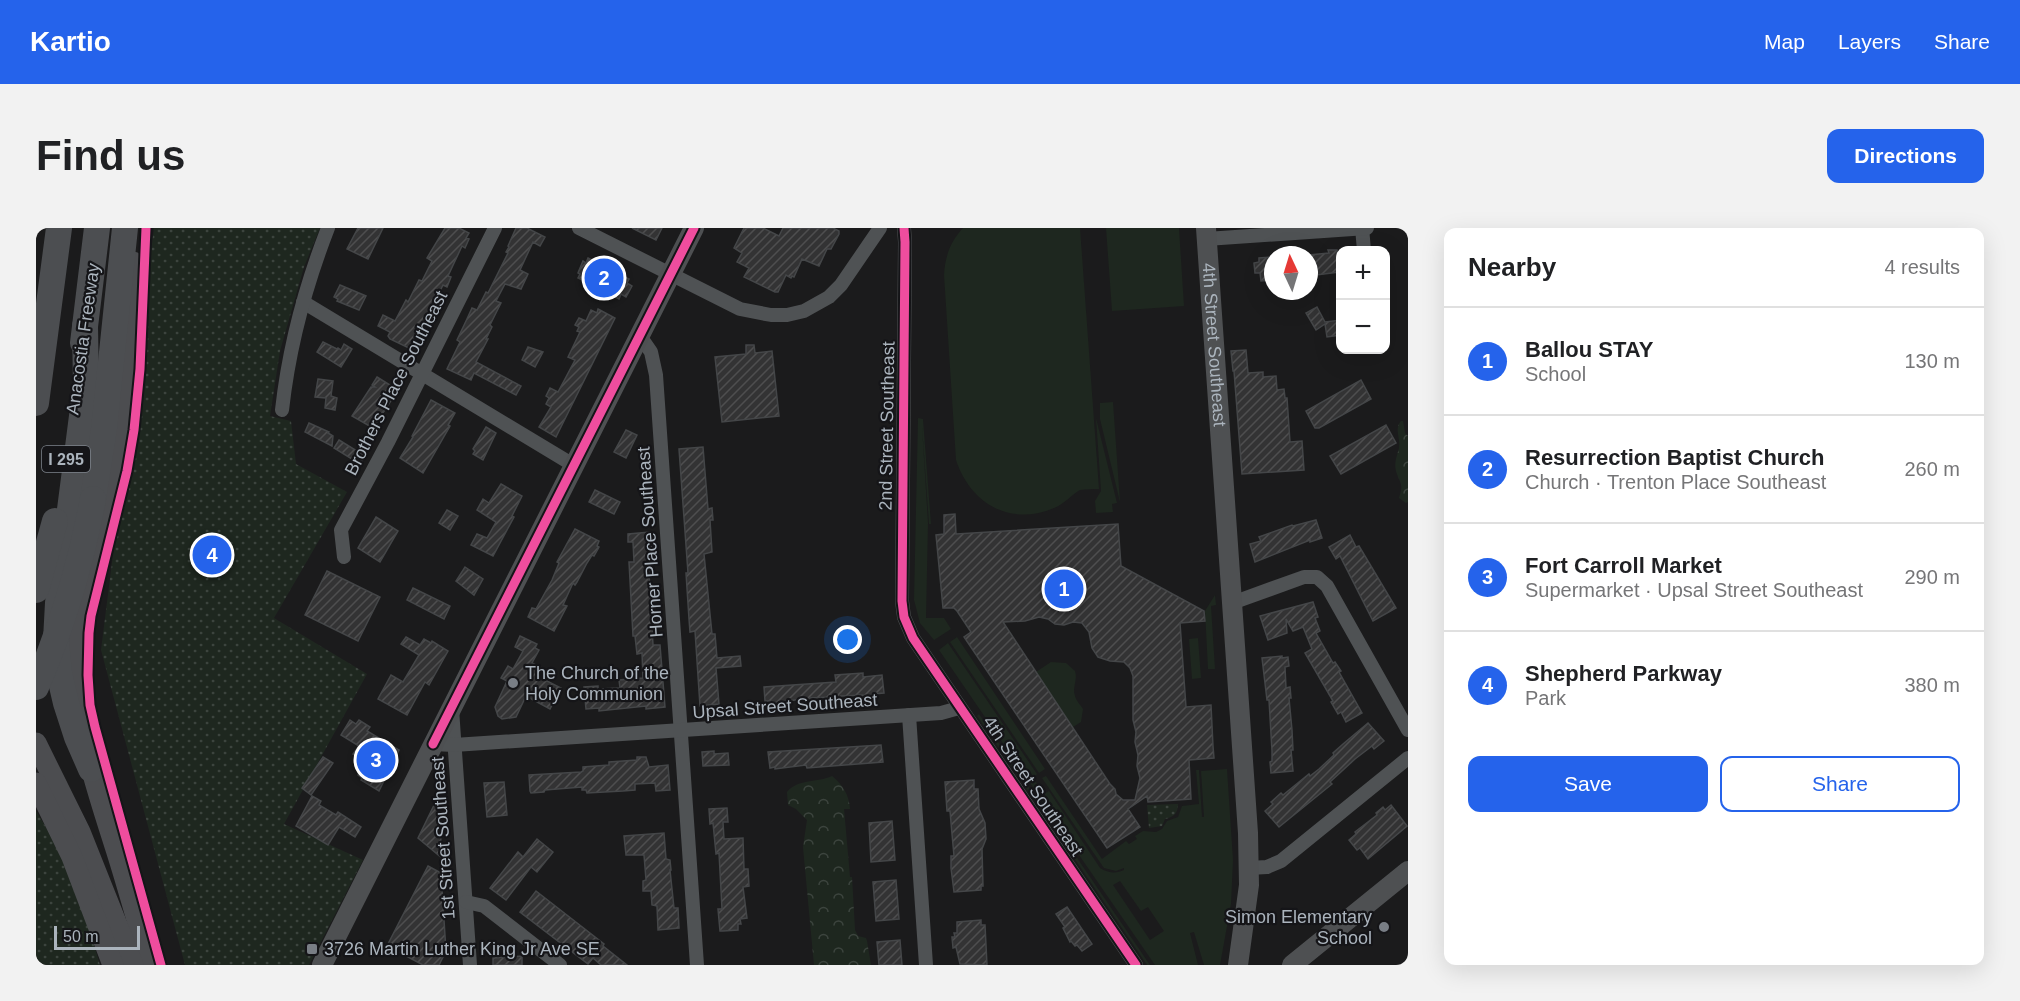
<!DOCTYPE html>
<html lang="en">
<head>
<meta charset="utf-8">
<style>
  :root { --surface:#fff; --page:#f2f2f2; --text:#202124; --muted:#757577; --line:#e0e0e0; --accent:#2563eb }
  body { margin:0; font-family:Helvetica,sans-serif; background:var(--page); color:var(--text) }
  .controls { position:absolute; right:18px; top:18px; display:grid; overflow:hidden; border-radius:12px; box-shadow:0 6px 24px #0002 }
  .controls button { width:54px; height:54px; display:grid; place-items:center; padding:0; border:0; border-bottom:2px solid var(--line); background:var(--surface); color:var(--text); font:30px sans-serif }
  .compass { position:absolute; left:1228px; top:18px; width:54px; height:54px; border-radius:50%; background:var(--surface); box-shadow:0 6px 24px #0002; rotate:356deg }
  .scale { position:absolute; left:18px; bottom:15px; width:86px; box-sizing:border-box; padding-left:6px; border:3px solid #abb4bd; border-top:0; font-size:16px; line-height:21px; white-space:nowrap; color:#abb4bd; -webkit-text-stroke:4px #151518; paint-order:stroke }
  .you { position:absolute; left:812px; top:412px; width:21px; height:21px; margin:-15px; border:4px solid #fff; border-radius:50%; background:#1a73e8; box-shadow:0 0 0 9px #1a73e833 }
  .badge { display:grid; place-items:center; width:39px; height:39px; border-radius:50%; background:var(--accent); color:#fff; font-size:20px; font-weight:700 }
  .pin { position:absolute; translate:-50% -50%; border:3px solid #fff; box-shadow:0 2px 6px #0006 }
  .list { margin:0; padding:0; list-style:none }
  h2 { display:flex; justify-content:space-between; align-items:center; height:78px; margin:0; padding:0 24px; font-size:26px }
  h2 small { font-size:20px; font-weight:400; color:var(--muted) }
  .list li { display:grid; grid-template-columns:39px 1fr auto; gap:18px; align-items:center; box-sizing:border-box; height:108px; padding:0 24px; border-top:2px solid var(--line) }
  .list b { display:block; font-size:22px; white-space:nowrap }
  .list p { margin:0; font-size:20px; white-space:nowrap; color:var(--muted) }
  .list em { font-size:20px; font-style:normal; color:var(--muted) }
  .actions { display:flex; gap:12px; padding:18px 24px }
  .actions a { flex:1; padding:14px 0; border:2px solid var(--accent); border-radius:12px; text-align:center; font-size:21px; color:var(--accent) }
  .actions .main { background:var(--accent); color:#fff }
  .map { position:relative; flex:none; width:1372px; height:737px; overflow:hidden; border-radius:12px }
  header { display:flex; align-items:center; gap:36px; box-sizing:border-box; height:84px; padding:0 30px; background:var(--accent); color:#fff }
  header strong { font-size:28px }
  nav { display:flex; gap:33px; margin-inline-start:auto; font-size:21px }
  .intro { display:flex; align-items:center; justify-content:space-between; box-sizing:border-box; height:144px; padding:0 36px }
  h1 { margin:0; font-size:42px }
  .button { padding:15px 27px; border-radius:12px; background:var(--accent); color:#fff; font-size:21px; font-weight:700 }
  main { display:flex; gap:36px; padding:0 36px }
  aside { flex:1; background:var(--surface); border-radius:12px; box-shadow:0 6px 24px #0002 }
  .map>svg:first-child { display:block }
</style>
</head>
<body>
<header>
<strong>Kartio</strong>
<nav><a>Map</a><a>Layers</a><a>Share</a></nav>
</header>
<div class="intro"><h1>Find us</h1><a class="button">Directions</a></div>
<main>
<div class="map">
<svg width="1372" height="737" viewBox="0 0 1372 737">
  <defs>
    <pattern id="forest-crowns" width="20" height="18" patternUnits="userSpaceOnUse" patternTransform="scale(1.5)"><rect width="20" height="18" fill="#1e271f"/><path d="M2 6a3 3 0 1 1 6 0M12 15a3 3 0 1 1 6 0" fill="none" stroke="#3c443e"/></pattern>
    <pattern id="park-dots" width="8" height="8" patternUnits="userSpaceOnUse" patternTransform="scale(1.5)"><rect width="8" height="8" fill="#1e271f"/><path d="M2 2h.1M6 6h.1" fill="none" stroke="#3c443e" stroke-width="1.8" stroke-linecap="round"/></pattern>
    <pattern id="building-hatch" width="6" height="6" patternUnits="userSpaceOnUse" patternTransform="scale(1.5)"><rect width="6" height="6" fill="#333334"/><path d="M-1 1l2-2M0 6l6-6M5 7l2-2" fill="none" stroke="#4e4e4f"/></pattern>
  </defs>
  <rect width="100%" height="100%" fill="#1b1b1c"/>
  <g fill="#1e271f" fill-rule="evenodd">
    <path d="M927 0H1044L1063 261C1057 261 1050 261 1044 262 1039 264 1027 277 1018 280 974 299 934 275 920 232L908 47C909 29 914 14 927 0Z"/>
    <path d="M1070 0H1143L1148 78 1076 83Z"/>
    <path d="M1077 174 1084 274 1064 191V175Z"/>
    <path d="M882 190 887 191 895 296H893L886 198 892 295 890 390H908L915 401 898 412 884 395 878 372Z"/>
    <path d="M1060 190 1081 275 1076 276 1077 284 1060 285 1059 273 1065 263Z"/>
    <path d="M1179 367 1180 377 1175 378 1179 441H1172L1169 383Z"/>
    <path d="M921 409 1009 541 1003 545 914 414Z"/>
    <path d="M1162 410 1165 450 1156 451 1153 411Z"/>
    <path d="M912 415 1001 546 997 550 1005 562 1001 565 903 422Z"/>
    <path d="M1015 434 1030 435 1039 443C1042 452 1036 459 1039 468 1040 473 1045 477 1047 481L1045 494 1037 499 1000 444Z"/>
    <path d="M943 486 1114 737H1111L941 488Z"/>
    <path d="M1191 541 1197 632 1195 676 1184 737H1168L1158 704 1154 705 1162 737H1119L1003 569 1013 563 1064 640C1072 645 1080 646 1088 642V640L1080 643 1068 640 1006 550 1010 548 1066 631 1090 613 1093 616 1101 611 1099 608 1107 603 1120 604 1126 601 1131 593 1142 589 1146 578 1163 576 1160 542H1163L1166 589H1168L1165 543ZM1084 653 1105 683 1112 679 1128 703 1114 712 1077 657Z"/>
  </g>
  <g fill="url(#forest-crowns)">
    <path d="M1365 193H1367L1369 205 1372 208V274L1370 275 1363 270C1368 255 1364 256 1360 243 1358 234 1361 228 1363 220 1365 210 1358 201 1365 193Z"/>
    <path d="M796 548C807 557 813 567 814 581H808L814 649H816L819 702 822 708 830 710 831 713 835 737H778L767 619 771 592 760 581 752 577 751 564C763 550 782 555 796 548Z"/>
  </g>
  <g fill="url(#park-dots)">
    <path d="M118 0H284L268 39 244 123 234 188 255 193 260 236 311 264 238 390 331 446 248 596 327 632 273 737H149L65 422Z"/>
    <path d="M1142 576C1142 585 1138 589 1129 591L1126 598 1113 600 1111 577Z"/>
    <path d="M0 583 34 638 64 737H0Z"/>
  </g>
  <g fill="url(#building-hatch)" stroke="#444648" stroke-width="1.5" fill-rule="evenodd">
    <path d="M322 0H347L332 31 311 21Z"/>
    <path d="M409 0H423L433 5 430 10 433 11 429 20 426 18 412 48 415 49 411 59 407 57 375 121 354 111 352 108 354 104 342 98 347 87 359 93 370 72 372 74 383 52 386 53 396 33 391 30Z"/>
    <path d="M480 0H491L509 9 504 18 497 14 484 42 492 46 485 61 469 56 460 73 465 75 454 97 456 99 450 111H452L440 134 485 158 480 167 438 145 435 152 411 141 424 114 421 112 430 93 436 80 441 82 450 64 452 65 472 25 470 24 473 19 472 18Z"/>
    <path d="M596 0H626L620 12Z"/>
    <path d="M708 0H727L743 8 747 0H797L803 3V6L795 21H791L783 38 766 31 758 49 756 48 755 50 750 47 742 64H739L708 49 713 40 701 34 706 25 698 20Z"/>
    <path d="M1292 22H1301L1303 44 1273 48V27L1293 25Z"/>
    <path d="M1237 29V52L1225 53 1224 45H1219L1218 35 1223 34V30Z"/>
    <path d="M552 30 593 51 591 55 596 58 590 69 585 66 583 71 542 50 544 46 542 45 547 33 550 35Z"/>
    <path d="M304 57 330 68 323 82 301 73 302 71 298 69Z"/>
    <path d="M1281 79 1289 94 1305 92V107L1291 109 1289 96 1280 102 1270 85Z"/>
    <path d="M562 81 579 90 520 209 503 199 515 179 510 176 513 170 510 168 514 160 522 164 539 132 532 129 544 104 541 103 543 99 539 97 543 90 550 93 555 82 561 85Z"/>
    <path d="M287 114 301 121 302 120 305 122 308 116 316 121 305 139 281 124Z"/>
    <path d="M710 117H718L719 125 736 123 743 188 686 194 679 129 710 126Z"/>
    <path d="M492 119 507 124 499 139 486 132Z"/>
    <path d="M1210 122 1212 145 1227 144V149L1240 148 1241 162 1248 161 1249 170H1251L1254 214 1266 213 1268 242 1206 246 1198 143H1197L1195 123Z"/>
    <path d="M341 149 362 162 337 200 316 188 335 159H339L336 157Z"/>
    <path d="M282 151 297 153 295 168 301 170 299 182 289 180 290 170 279 169Z"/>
    <path d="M1325 152 1335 171 1283 200H1279L1270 183Z"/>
    <path d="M395 172 419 185 412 197 414 198 387 245 364 230 377 209 376 208Z"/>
    <path d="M273 195 293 204 292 205 297 208 296 218 269 204Z"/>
    <path d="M1350 197 1360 215 1305 246 1294 228Z"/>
    <path d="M450 199 460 205 447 232 437 226 439 223 437 221Z"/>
    <path d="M590 202 601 207 590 230 578 224Z"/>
    <path d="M303 212 329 228 324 236 298 220Z"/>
    <path d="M667 219 672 281 676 280 677 292H674L676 324 668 326 676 406H679L681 430 704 428 705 438 680 440 683 476 664 478 659 403 654 404 653 391 650 345H652L643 221Z"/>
    <path d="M465 256 486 268 476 288 478 289 457 328 435 317 441 306 451 310 460 294 441 282 447 271 453 275Z"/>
    <path d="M559 262 584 274 578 286 553 274Z"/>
    <path d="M411 282 422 288 414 302 403 295Z"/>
    <path d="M919 286 920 306 1082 296 1085 338 1168 383 1169 393 1144 395 1150 479 1175 477 1177 518 1178 530 1153 532 1155 571 1112 574 1111 568 1092 581 1104 599 1071 620 928 409 935 404 921 383 918 380H907L900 307 908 306V287ZM1003 389 1012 391 1019 396 1028 397 1037 394 1046 395 1053 404 1056 420 1062 429 1074 433 1088 434 1094 440 1097 448V492L1100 504 1099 514 1102 527 1101 538 1104 550 1099 572H1087L1080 566 1079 561 1074 556 967 394 989 393Z"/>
    <path d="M340 289 362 303 344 334 322 320Z"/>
    <path d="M1280 292 1286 310 1274 314V312L1219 334 1214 316 1225 313 1223 309 1256 297 1257 298Z"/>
    <path d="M539 301 563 313 561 318 563 319 558 328 556 327 551 335 541 354 539 357 537 355 527 377 531 378 518 403 492 389 496 380 500 381 516 352 523 335 521 334Z"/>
    <path d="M614 304 616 327H612L617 417H624L629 479 610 481V478L563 483V480L550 481 548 459 562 458V461L584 460 583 452 607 450 606 425 601 426 599 408H597L593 334H598L597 314H592V306Z"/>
    <path d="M1314 307 1320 319 1323 318 1360 380 1337 393 1304 328 1300 331 1293 319Z"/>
    <path d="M429 339 447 351 438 367 420 353Z"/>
    <path d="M291 343 344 369 322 413 269 387Z"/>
    <path d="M377 360 414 378 408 391 371 372Z"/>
    <path d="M1277 374 1282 389 1279 390 1284 403 1280 405 1297 435 1299 434 1305 443 1303 444 1326 485 1310 494 1305 484 1302 486 1295 474 1297 473 1269 425 1276 421 1267 399 1257 403 1250 391 1251 405 1232 412 1224 388Z"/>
    <path d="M484 408 501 416 499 420 503 422 496 435 508 441 503 449 525 460 514 481 490 468 480 489 466 491 462 488 459 479 471 453 465 450 472 438 477 441 487 423 479 419Z"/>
    <path d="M370 409 384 417 388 411 395 415 396 413 412 423 393 457 389 454 371 487 342 471 355 447 367 454 383 427 365 416Z"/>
    <path d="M1246 428V430L1252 429 1253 438 1249 439 1250 460 1254 459 1255 470H1253L1256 502 1257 522H1255L1257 543 1235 545 1234 534 1236 533V523L1233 472H1231L1226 430Z"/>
    <path d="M827 445V449L846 447 848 465 837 466V469L827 470V467L805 468 806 471H797L796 469 774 470V473L765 474V471L735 476 734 473H729L728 459 800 454 799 447Z"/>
    <path d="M314 492 320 496 323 492 334 499 331 503 363 522 343 563 325 552 326 550 322 547 329 534 317 526 323 518 305 507Z"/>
    <path d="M1332 495 1348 513 1338 521 1336 518 1319 531 1294 554 1296 556 1243 599 1229 583 1237 576 1235 574 1245 565 1247 567 1273 546 1274 548 1283 541 1298 527 1297 525 1307 516Z"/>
    <path d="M845 517 847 534 771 540 770 537 739 541V539L734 540 732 524Z"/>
    <path d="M678 523V526L692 525 693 537 667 538 666 524Z"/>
    <path d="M287 529 297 535 275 567 266 560Z"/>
    <path d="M601 529H610L613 539 632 537 634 562 620 563 619 555 599 556V562L587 563 551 565 550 562H546V559L509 562 508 564 495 565 494 563 493 547 545 544 547 543V539L573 537V534L601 532Z"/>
    <path d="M938 552V561H942L943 581 949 595 950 611 946 621 947 658H945V662L918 664 915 640V628H918L916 606 914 583H911L909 554Z"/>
    <path d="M468 554 471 587 451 589 448 555Z"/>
    <path d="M276 568 285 573 283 577 300 587 302 584 325 599 319 609 303 599 292 617 260 598Z"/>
    <path d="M402 569 406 630 382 610Z"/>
    <path d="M1355 577 1371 598 1332 631 1324 620 1321 622 1313 612 1320 606 1319 604 1341 587 1340 585 1347 579 1349 582Z"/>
    <path d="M691 580 692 594H687L688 611 707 610 708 641H712L713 658 707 659 711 690 704 691 705 696H702V702L687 703H684L682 681H686L683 625 680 626 677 595 674 596 673 581Z"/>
    <path d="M856 593 859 632 835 634 833 595Z"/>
    <path d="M628 605 630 631 634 632 635 642H634L638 680H642L643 700 622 702 621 678 616 677 615 663H607V653L610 652 608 627H590L588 608Z"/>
    <path d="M501 611 517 624 501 644 495 639 470 672 454 660 482 624 487 629Z"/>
    <path d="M392 638 405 645 410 723 403 737H387L351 718Z"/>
    <path d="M860 652 863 691 840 693 837 654Z"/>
    <path d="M500 663 568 716 567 718 591 737H565L557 730 552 736 484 684Z"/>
    <path d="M1031 679 1056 716 1046 723 1041 717 1039 718 1035 713 1034 714 1027 700 1029 699 1020 686Z"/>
    <path d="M945 692V697H949L951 737 924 736 920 719 917 720 916 709H919L918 705H921V694Z"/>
    <path d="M864 712 866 737H843L841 714Z"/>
    <path d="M486 728V737H457V730Z"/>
  </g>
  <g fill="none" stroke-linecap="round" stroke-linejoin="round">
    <g stroke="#4f5254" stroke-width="14">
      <path d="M543 0 704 81 735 87H751L768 83 793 69 805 57 844 0"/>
      <path d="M868 0 869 14 866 373 868 389 877 410 1100 737"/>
      <path d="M1326 0 1328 22"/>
      <path d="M1170 11 1331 0"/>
      <path d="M267 74 539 238"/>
      <path d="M604 108 615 124 620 147 661 737"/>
      <path d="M246 182C253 119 269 59 292 0"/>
      <path d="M308 329 305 302 352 214 459 0"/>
      <path d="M1196 375 1268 349H1281L1291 358 1372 502"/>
      <path d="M416 481 434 737"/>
      <path d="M873 487 890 737"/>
      <path d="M397 516 418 517 905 485 923 480"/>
      <path d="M1213 640 1231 639 1245 633 1372 530"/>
      <path d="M430 674 448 678 524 737"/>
    </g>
    <g stroke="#4e5052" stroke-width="20">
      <path id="s1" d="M1170 0 1212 605 1213 657 1202 737"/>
      <path d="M286 737 658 0"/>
      <path d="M1256 737 1372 643"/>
    </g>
    <g stroke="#4c4d50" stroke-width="21">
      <path d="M97 34C93 101 93 170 81 238 69 309 37 378 40 451 43 507 61 562 78 615 91 655 102 696 114 737"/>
      <path d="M0 515 44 604 97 737"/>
      <path d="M0 555 36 629 77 737"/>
    </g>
    <g stroke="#4c4e51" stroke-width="26">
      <path d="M49 98 50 157 22 375 20 412 23 445 30 475 41 509 55 541"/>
      <path d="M47 115 61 0"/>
      <path d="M0 175 23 0"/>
      <path d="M57 271 68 201 89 0"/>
      <path d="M0 362 19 293"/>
    </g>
    <path stroke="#4c4e51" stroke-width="26" d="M0 459C26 399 45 335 57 271"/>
    <defs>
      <g id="cycleway">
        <path d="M110 0 104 141 98 202 91 243 55 388 53 405 52 447 54 477 59 499 125 737"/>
        <path d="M868 0 869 14 866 373 868 389 877 410 1100 737"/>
        <path d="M397 516 658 0"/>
      </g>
    </defs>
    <use href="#cycleway" stroke="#151518" stroke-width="13"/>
    <use href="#cycleway" stroke="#ef4d9e" stroke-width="9"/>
  </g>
  <g fill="#797e85" stroke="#151518" stroke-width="2">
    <circle cx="477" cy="455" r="6"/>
    <circle cx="1348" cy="699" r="6"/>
    <rect x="270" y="715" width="12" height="12" rx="3"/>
  </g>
  <g text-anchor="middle" stroke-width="4.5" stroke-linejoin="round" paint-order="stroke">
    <rect fill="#151518" stroke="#7e848c" stroke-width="1.5" x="6" y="218" width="48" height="26" rx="4.5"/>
    <g font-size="16" font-weight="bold" fill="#abb4bd">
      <text x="30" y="237">I 295</text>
    </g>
    <g font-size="18" fill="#abb4bd" stroke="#151518">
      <text transform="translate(47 111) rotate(-82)" y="6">Anacostia Freeway</text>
      <text dy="6" stroke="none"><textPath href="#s1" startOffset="117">4th Street Southeast</textPath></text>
      <text transform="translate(360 155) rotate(-63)" y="6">Brothers Place Southeast</text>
      <text transform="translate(851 198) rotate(-89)" y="6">2nd Street Southeast</text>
      <text transform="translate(614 314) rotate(-94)" y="6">Horner Place Southeast</text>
      <text transform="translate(749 478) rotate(-4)" y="6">Upsal Street Southeast</text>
      <text transform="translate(997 558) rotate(56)" y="6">4th Street Southeast</text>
      <text transform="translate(407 610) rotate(-94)" y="6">1st Street Southeast</text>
    </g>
    <g font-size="18" fill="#abb4bd" stroke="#151518" text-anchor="start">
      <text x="489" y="451">The Church of the<tspan x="489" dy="21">Holy Communion</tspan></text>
      <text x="1336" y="695" text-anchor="end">Simon Elementary<tspan x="1336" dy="21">School</tspan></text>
      <text x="288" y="727">3726 Martin Luther King Jr Ave SE</text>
    </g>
  </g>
</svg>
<div class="controls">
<button>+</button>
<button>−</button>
</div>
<svg class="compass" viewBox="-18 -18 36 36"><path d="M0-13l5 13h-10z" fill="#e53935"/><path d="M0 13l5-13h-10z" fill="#757577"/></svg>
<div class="scale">50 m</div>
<div class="you"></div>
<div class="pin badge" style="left:1028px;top:361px">1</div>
<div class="pin badge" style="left:568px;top:50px">2</div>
<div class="pin badge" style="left:340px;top:532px">3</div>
<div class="pin badge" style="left:176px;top:327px">4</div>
</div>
<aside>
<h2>Nearby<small>4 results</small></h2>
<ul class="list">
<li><span class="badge">1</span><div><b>Ballou STAY</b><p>School</p></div><em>130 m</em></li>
<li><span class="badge">2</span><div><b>Resurrection Baptist Church</b><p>Church · Trenton Place Southeast</p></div><em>260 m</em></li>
<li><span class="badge">3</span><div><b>Fort Carroll Market</b><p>Supermarket · Upsal Street Southeast</p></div><em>290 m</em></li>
<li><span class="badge">4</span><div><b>Shepherd Parkway</b><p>Park</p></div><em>380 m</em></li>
</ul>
<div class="actions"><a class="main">Save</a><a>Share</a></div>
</aside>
</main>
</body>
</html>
